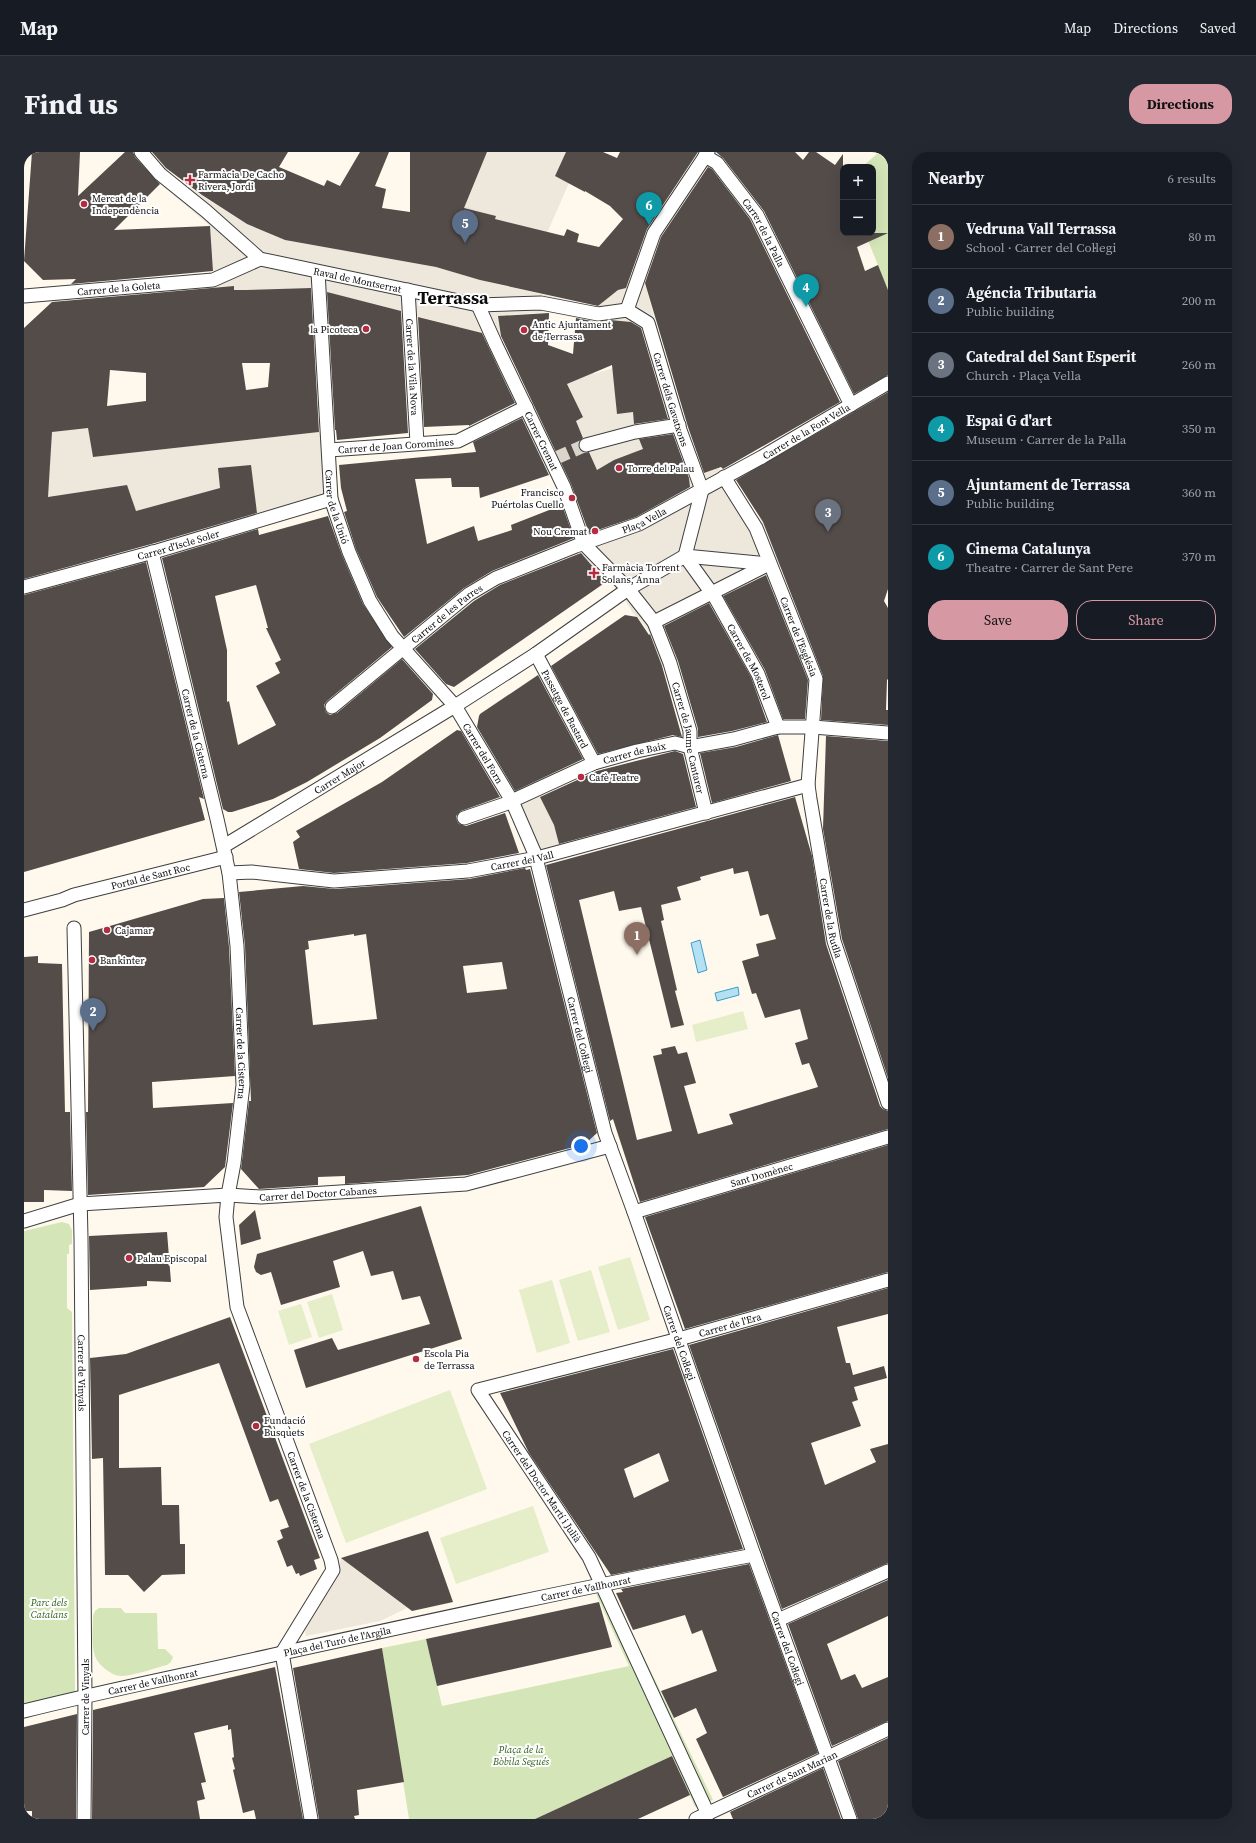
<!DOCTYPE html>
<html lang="en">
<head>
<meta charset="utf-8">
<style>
  :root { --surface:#171b24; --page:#242831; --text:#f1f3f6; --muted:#9ea1a6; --line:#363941; --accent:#d699a4 }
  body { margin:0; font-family:"Source Serif 4",serif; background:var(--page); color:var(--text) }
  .controls { position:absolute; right:12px; top:12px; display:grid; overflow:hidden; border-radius:8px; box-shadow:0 4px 16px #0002 }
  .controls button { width:36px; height:36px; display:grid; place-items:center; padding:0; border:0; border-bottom:1px solid var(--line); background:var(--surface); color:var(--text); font:20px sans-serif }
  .you { position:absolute; left:557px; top:994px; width:14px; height:14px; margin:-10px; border:3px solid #fff; border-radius:50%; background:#1a73e8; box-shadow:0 0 0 6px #1a73e833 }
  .badge { display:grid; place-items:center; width:26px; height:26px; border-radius:50%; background:var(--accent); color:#fff; font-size:13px; font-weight:700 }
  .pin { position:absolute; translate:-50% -33px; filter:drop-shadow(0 1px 2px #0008) }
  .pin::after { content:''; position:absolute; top:21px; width:14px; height:12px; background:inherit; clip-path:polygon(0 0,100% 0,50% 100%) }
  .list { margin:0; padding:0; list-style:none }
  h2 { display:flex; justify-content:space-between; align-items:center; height:52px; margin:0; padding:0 16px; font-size:17px }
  h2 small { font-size:13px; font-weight:400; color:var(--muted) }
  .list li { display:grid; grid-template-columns:26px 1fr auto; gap:12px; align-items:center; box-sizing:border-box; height:64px; padding:0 16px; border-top:1px solid var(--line) }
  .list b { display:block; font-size:15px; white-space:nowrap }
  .list p { margin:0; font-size:13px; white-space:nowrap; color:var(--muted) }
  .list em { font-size:13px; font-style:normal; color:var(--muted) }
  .actions { display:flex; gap:8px; padding:12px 16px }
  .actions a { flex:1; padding:9px 0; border:1px solid var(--accent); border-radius:16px; text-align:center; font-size:14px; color:var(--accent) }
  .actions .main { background:var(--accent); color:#111 }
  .map { position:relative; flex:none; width:864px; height:1667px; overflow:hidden; border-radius:16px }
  header { display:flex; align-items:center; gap:24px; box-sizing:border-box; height:56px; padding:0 20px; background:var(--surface); border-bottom:1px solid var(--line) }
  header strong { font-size:19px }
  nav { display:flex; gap:22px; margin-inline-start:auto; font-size:14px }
  .intro { display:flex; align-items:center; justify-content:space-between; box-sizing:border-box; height:96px; padding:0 24px }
  h1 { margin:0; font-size:28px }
  .button { padding:10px 18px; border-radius:16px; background:var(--accent); color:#111; font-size:14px; font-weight:700 }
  main { display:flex; gap:24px; padding:0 24px }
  aside { flex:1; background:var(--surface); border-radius:16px; box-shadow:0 4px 16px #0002 }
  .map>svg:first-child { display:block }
</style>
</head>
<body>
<header>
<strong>Map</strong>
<nav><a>Map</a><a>Directions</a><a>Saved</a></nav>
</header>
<div class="intro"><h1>Find us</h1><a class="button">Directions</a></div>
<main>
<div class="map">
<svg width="864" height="1667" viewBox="0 0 864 1667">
  <rect width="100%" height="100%" fill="#fef9ec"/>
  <g fill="#d4e6b8">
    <path d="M855 0H864V138L841 81H849V15H838Z"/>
    <path d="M38 1070 45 1072 48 1078V1092L45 1093V1102H43V1156L48 1160 51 1540 47 1542 0 1554V1079Z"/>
    <path d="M588 1439 689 1648 671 1655 648 1604 511 1667H385L358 1496 402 1487 418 1554 605 1514 572 1442Z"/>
    <path d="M75 1456H97L101 1461H133L134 1497H141L149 1505 147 1510 143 1513C131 1516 109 1524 97 1524 88 1524 74 1513 71 1504 67 1492 69 1476 69 1464L71 1459Z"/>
  </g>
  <g fill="#e5eec9">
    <path d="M719 859 724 877 672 890 668 873Z"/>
    <path d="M606 1105 626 1168 594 1178 574 1115Z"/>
    <path d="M567 1118 586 1180 554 1189 535 1128Z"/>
    <path d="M528 1128 546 1191 513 1201 495 1138Z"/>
    <path d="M308 1142 319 1178 295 1186 283 1150Z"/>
    <path d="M277 1152 288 1185 265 1193 254 1159Z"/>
    <path d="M426 1238 463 1337 322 1391 285 1292Z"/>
    <path d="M509 1354 525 1400 432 1432 416 1386Z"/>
  </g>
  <g fill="#ede7dc">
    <path d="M105 0H127L149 24 186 49 223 72 261 88 412 115 456 128 573 155 603 130 613 128 621 131 631 169 624 171 575 168 525 160 475 164 478 194 460 182 288 136 210 139V134L190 135 186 74 139 34Z"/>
    <path d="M463 0H542L531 24 545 31 523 81 471 67 472 64 437 55 445 44Z"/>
    <path d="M589 216 593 261 609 260 611 275 656 278 616 289 619 297 574 320 552 269 559 264 543 232 570 220V222Z"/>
    <path d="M64 274 69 305 304 279 307 347 233 363 227 314 194 317 196 336 112 359 24 345 0 284Z"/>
    <path d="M695 316 700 325 739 370 758 414 639 474 644 483 648 501 646 511 636 515 628 484 617 469 609 461 597 442 578 421 576 423 554 397 619 366 666 336 664 327Z"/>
    <path d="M515 642 530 673 536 696 513 698 494 651Z"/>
    <path d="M317 1406 383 1456 356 1469 282 1484 281 1478 312 1428Z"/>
  </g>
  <g fill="#b3e1f3" stroke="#3e9dc6">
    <path d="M676 788 683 818 674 821 667 791Z"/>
    <path d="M714 835 715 843 693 849 691 841Z"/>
  </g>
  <g fill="#544c49" fill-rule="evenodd">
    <path d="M8 0H56L54 44 101 0H109L111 5 136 32 90 78 186 74 189 119 47 132 52 127 19 128 0 109Z"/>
    <path d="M128 0H264L255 15 300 34 303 28 316 34 336 0H365L351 34 362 37 358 56 386 60V0H463L440 56 472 64 471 67 540 84 543 77 555 82 553 90 575 95 599 67 586 54 561 39V40L531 24 542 0H579L593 6 596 0H674L623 77 602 136 594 138 574 154 456 128 412 115 261 88 223 72 178 43 142 16Z"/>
    <path d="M692 0H771L779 8 785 0H792L811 13 819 2V81H864L833 95 841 119 854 113 864 138V223L830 242 740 59 699 6Z"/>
    <path d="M684 15 688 17 726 67 816 250 699 317 697 315 680 321 664 275 621 131 637 85Z"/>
    <path d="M210 134V138H222L287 136 295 280 69 305 64 276 28 280 24 345 103 333 112 359 196 336 194 316 227 313 233 361 131 391 0 427V176L28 150ZM218 211H246L244 235 222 238ZM86 218 122 221V249L83 254Z"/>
    <path d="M303 140 377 159 384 281 313 288 312 278H311Z"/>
    <path d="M525 161 524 193 549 202 552 166 573 170 586 168 607 170 617 176 644 267 610 272 609 260 593 262 588 213 543 232 559 265 552 269 559 286 554 291 556 298 560 301 565 300 573 318 590 308 619 297 615 287 649 282 665 326 666 335 612 365 565 381 547 332 477 184 474 164Z"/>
    <path d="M394 165 458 181 491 251 445 274V273L400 275Z"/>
    <path d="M864 240V437L860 449 864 456V527L863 528 862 558H864V573L797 568 799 524 739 370 712 328Z"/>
    <path d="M498 266 525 323 456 346 455 335H428L427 326 391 327 403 392 450 374 454 389 488 378 487 373 538 353 550 386 468 419 440 436 380 485 353 445 332 397 320 360 323 359 317 336 315 313 452 300 449 290Z"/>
    <path d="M304 364 318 403 339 452 368 495 303 549 300 553 302 560 306 563 313 561 378 507 409 542 408 548 356 586 283 630 249 647 208 660H204L199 657 138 406 234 377 235 383ZM232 433 244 476H242L257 508 251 511 256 521 232 534 252 573 214 593 205 549 203 550V498L191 444Z"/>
    <path d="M557 401 582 430 430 535 422 532 391 497 450 449 476 433Z"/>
    <path d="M122 410 180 647 175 645 181 668 0 720V443Z"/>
    <path d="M742 423 784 528 781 567H759L741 518 699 444Z"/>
    <path d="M685 451 727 525 743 570 708 579 674 585V577L654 509 640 474Z"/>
    <path d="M601 463 613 465 625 483 626 482 638 514 658 585 649 583 574 602 527 514Z"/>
    <path d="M514 523 559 607 491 639 453 575 455 564 456 562Z"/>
    <path d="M433 578 437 579 476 645 437 659 432 664 433 669 435 672 442 674 481 661 495 701 443 711 310 721 275 717 269 690 276 685 272 679 358 630Z"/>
    <path d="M754 583 767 629 688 651 676 601 712 595Z"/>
    <path d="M802 584 864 589V926L818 787 799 677Z"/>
    <path d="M651 599 659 602 672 655 535 692 530 673 516 645 573 619Z"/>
    <path d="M771 645 788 704 802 792 856 954 859 957 864 959V977L616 1050 589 967 586 969 522 713ZM709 716 710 722 724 719 736 764 744 762 752 787 732 792 735 804 718 809 728 842 732 841 741 866 776 857 784 887 771 891 778 913 785 911 794 935 705 962 709 972 674 982 660 934 672 931 663 900 654 902 651 894 637 897 638 902 629 904 648 979 613 988 555 748 590 739 595 759 617 755 647 876 660 873 651 839 653 838 637 769 640 768 637 753 657 748 653 735 677 728 676 725Z"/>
    <path d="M501 716 502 718 506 717 573 981 561 992 444 1023 321 1032V1024L294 1025V1033L235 1037 217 1017 225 949H227L221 794 215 740 279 734 311 737 445 727ZM330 782V784L342 782 353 867 289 873 281 798 285 797 284 789ZM478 810 483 837 443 841 439 814Z"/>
    <path d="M200 746 205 795 211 924 128 930 129 956 209 951 201 1015 180 1035 64 1043 62 960H64L65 780 179 747Z"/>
    <path d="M14 804V811L38 812 41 960H46L48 1039 20 1038V1050H0V805Z"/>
    <path d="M864 993V1120L661 1177 621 1065Z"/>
    <path d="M397 1054 438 1187 282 1236 270 1198 308 1186 314 1198 406 1172 396 1144 378 1148 369 1119 347 1124 339 1099 309 1109 316 1135 257 1153 247 1120 237 1123 232 1120 230 1115 233 1102Z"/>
    <path d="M231 1058 237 1087 217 1093 215 1073Z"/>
    <path d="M143 1080 147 1130 123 1129V1134L66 1138 65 1084Z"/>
    <path d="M864 1136V1162L813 1175 822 1211H826L829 1223 860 1214 863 1226 830 1235 834 1248 828 1250 837 1274 787 1291 801 1333 852 1310 846 1297 864 1292V1411L758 1457 665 1193Z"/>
    <path d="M206 1165 296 1406 290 1408 293 1417 276 1424 275 1421 272 1422 268 1413 263 1415 253 1389 259 1386 256 1378 265 1375 254 1347 246 1350 195 1211 95 1243V1316L137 1315 138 1353H155L156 1392H161V1422L138 1423 120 1440 104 1423H81L79 1306 68 1307 66 1206 102 1202Z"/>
    <path d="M649 1197 719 1397 587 1423 505 1301 476 1241ZM635 1301 645 1329 610 1346 600 1317Z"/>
    <path d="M404 1379 429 1450 388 1459 317 1406Z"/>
    <path d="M725 1412 794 1601 699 1645 672 1587 683 1581 672 1556 650 1566 637 1539 693 1519 678 1478 668 1482 661 1463 609 1478 592 1441 599 1440 597 1437Z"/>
    <path d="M864 1428V1464L803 1492 817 1528 831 1522 838 1536 864 1525V1569L808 1594 764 1472Z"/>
    <path d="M575 1450 588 1495 413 1534 402 1487Z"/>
    <path d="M358 1496 380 1630 333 1638 335 1663 330 1664 331 1667H295L269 1516Z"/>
    <path d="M251 1515 279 1667H232L230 1658 219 1661 209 1618 211 1617 208 1606 210 1605 207 1577 204 1578V1573L170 1581 182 1630 177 1631 181 1647 173 1649 176 1667H68L69 1558Z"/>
    <path d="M53 1562 52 1667H8V1659H0V1575Z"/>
    <path d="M864 1586V1667H834L814 1609Z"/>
    <path d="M648 1604 666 1643 614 1667H511Z"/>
    <path d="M799 1616 817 1667H709L706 1660Z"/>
  </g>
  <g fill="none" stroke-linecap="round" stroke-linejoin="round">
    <path stroke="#dad5ca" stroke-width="13" stroke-dasharray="13 6" stroke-linecap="butt" d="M532 306 562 293"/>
    <defs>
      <g id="street">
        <path id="s1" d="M117 0 136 22 182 59 236 107 454 153 517 151 574 162 603 158 624 171 656 278 678 338 661 404"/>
        <path id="s2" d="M681 4 693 11 733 63 827 253"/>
        <path id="s3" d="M294 120 307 347 325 400 346 449 368 484 431 554 488 649 511 702 581 981 610 1060 730 1403 826 1667"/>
        <path id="s4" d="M384 138 393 291"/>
        <path id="s5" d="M0 144 189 128 236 107"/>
        <path id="s6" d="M454 153 472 193 540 335 560 392 604 437 630 470 646 511 666 579V595L682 661"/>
        <path d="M603 158 630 81 684 0"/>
        <path d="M562 293 611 280 655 273"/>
        <path id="s7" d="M305 298 434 289 502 255"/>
        <path id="s8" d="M700 325 732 376 792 527 784 633 786 647 810 789 864 951"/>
        <path id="s9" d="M128 400 193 667 205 721 213 794 219 933 210 1011 204 1043 202 1065 213 1155 307 1408 309 1418 258 1501"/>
        <path id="s10" d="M661 404 692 447 734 522 754 575"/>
        <path id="s11" d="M0 435 133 399 307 347"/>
        <path d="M630 470 745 412"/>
        <path id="s12" d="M512 502 570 611"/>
        <path id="s13" d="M308 555 445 442 472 426 552 394 615 372 738 305 864 231"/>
        <path id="s14" d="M440 666 481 652 570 611 613 599 651 591 666 595 710 587 754 575H789L864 581"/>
        <path id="s15" d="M200 694 431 554 512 502 604 437 661 404 745 412"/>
        <path id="s16" d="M205 721 228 720 310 729 444 719 513 706 784 633"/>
        <path id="s17" d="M0 758 38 748 50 743 202 705"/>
        <path id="s18" d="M50 776 57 1086 61 1543 60 1667"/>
        <path id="s19" d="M610 1060 864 985"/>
        <path id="s20" d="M0 1069 56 1052 204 1043 237 1045 442 1032 586 994"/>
        <path d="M754 1468 864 1419"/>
        <path d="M258 1501 287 1667"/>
        <path id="s21" d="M0 1559C83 1538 166 1522 249 1503 409 1468 569 1433 730 1403"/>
        <path id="s22" d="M684 1662 565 1405 454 1238 655 1187 864 1128"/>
        <path id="s23" d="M672 1667 864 1577"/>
      </g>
    </defs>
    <use href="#street" stroke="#3f3f3f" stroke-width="15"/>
    <use href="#street" stroke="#fff" stroke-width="13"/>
  </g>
  <g fill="#b42c3f" stroke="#fff" stroke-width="1.5">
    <path d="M164 22h4v4h4v4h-4v4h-4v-4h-4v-4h4z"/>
    <circle cx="60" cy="52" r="4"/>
    <circle cx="342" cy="177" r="4"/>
    <circle cx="500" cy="178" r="4"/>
    <circle cx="595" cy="316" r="4"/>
    <circle cx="548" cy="346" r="4"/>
    <circle cx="571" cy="379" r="4"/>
    <path d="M568 415h4v4h4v4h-4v4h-4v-4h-4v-4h4z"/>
    <circle cx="557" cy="625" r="4"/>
    <circle cx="83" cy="778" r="4"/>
    <circle cx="68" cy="808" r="4"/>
    <circle cx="105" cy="1106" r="4"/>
    <circle cx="392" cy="1207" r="4"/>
    <circle cx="232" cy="1274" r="4"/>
  </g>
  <g text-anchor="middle" stroke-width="4" stroke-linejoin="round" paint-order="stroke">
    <g font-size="10" fill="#0c0c0c" stroke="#fff" text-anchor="start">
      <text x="174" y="26">Farmàcia De Cacho<tspan x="174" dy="12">Rivera, Jordi</tspan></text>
      <text x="68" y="50">Mercat de la<tspan x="68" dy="12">Independència</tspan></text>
      <text x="508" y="176">Antic Ajuntament<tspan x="508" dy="12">de Terrassa</tspan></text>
      <text x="334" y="181" text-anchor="end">la Picoteca</text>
      <text x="603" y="320">Torre del Palau</text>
      <text x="540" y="344" text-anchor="end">Francisco<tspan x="540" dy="12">Puértolas Cuello</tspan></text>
      <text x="563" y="383" text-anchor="end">Nou Cremat</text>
      <text x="578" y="419">Farmàcia Torrent<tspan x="578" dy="12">Solans, Anna</tspan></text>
      <text x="565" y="629">Cafè Teatre</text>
      <text x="91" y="782">Cajamar</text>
      <text x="76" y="812">Bankinter</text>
      <text x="113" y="1110">Palau Episcopal</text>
      <text x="400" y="1205">Escola Pia<tspan x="400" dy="12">de Terrassa</tspan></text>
      <text x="240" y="1272">Fundació<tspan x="240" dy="12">Busquets</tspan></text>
    </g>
    <g font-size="10" fill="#0c0c0c" stroke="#fff">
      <text dy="4" stroke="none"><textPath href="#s2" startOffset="98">Carrer de la Palla</textPath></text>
      <text dy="4" stroke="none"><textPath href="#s1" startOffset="260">Raval de Montserrat</textPath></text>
      <text dy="4" stroke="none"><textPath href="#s5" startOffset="95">Carrer de la Goleta</textPath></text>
      <text dy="4" stroke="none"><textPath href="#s4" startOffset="77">Carrer de la Vila Nova</textPath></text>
      <text dy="4" stroke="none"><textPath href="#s1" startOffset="638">Carrer dels Gavatxons</textPath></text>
      <text dy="4" stroke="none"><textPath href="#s13" startOffset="553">Carrer de la Font Vella</textPath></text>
      <text dy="4" stroke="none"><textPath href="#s6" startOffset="150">Carrer Cremat</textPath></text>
      <text dy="4" stroke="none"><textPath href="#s7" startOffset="67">Carrer de Joan Coromines</textPath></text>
      <text dy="4" stroke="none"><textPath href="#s3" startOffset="236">Carrer de la Unió</textPath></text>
      <text dy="4" stroke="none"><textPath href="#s13" startOffset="368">Plaça Vella</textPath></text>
      <text dy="4" stroke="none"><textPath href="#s11" startOffset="160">Carrer d'Iscle Soler</textPath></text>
      <text dy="4" stroke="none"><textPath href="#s13" startOffset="148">Carrer de les Parres</textPath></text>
      <text dy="4" stroke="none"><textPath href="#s8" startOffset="177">Carrer de l'Església</textPath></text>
      <text dy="4" stroke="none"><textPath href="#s10" startOffset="124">Carrer de Mosterol</textPath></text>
      <text dy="4" stroke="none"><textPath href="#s12" startOffset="62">Passatge de Bastard</textPath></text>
      <text dy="4" stroke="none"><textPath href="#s9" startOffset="187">Carrer de la Cisterna</textPath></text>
      <text dy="4" stroke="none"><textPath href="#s6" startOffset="488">Carrer de Jaume Cantarer</textPath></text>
      <text dy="4" stroke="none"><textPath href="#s3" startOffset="527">Carrer del Forn</textPath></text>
      <text dy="4" stroke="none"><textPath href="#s14" startOffset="183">Carrer de Baix</textPath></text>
      <text dy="4" stroke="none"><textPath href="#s15" startOffset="135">Carrer Major</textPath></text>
      <text dy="4" stroke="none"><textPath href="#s16" startOffset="295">Carrer del Vall</textPath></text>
      <text dy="4" stroke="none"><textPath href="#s17" startOffset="131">Portal de Sant Roc</textPath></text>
      <text dy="4" stroke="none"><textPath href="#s8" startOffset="464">Carrer de la Rutlla</textPath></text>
      <text dy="4" stroke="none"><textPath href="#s3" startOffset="827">Carrer del Col·legi</textPath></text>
      <text dy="4" stroke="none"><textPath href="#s9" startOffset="511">Carrer de la Cisterna</textPath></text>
      <text dy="4" stroke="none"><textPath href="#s19" startOffset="133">Sant Domènec</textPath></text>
      <text dy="4" stroke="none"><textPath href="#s20" startOffset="297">Carrer del Doctor Cabanes</textPath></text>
      <text dy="4" stroke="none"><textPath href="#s22" startOffset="744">Carrer de l'Era</textPath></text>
      <text dy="4" stroke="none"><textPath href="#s3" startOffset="1151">Carrer del Col·legi</textPath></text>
      <text dy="4" stroke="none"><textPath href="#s18" startOffset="445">Carrer de Vinyals</textPath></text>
      <text transform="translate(518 1334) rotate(56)" y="4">Carrer del Doctor Martí i Julià</text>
      <text dy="4" stroke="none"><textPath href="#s9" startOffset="967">Carrer de la Cisterna</textPath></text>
      <text dy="4" stroke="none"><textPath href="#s21" startOffset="575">Carrer de Vallhonrat</textPath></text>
      <text dy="4" stroke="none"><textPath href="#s21" startOffset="321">Plaça del Turó de l'Argila</textPath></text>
      <text dy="4" stroke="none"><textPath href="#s3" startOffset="1475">Carrer del Col·legi</textPath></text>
      <text dy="4" stroke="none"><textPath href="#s21" startOffset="132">Carrer de Vallhonrat</textPath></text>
      <text transform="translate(61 1545) rotate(-90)" y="4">Carrer de Vinyals</text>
      <text dy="4" stroke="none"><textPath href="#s23" startOffset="106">Carrer de Sant Marian</textPath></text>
    </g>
    <g font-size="10" font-style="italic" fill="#336020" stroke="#fff">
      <text x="25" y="1454">Parc dels<tspan x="25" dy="12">Catalans</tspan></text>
      <text x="497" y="1601">Plaça de la<tspan x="497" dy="12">Bòbila Segués</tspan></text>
    </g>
    <g font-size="18" font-weight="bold" fill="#0c0c0c" stroke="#fff">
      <text x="429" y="152">Terrassa</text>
    </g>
  </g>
</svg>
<div class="controls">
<button>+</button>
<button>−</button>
</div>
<div class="you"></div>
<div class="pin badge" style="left:613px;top:803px;background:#8d6e63">1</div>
<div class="pin badge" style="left:69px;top:879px;background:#5c6f8a">2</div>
<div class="pin badge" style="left:804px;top:380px;background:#6b7280">3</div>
<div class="pin badge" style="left:782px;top:155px;background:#0f9aa8">4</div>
<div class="pin badge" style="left:441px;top:91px;background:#5c6f8a">5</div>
<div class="pin badge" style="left:625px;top:73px;background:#0f9aa8">6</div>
</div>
<aside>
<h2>Nearby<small>6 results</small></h2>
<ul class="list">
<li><span class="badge" style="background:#8d6e63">1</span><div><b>Vedruna Vall Terrassa</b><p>School · Carrer del Col·legi</p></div><em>80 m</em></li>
<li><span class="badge" style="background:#5c6f8a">2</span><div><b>Agéncia Tributaria</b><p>Public building</p></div><em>200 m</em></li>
<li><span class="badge" style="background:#6b7280">3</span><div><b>Catedral del Sant Esperit</b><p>Church · Plaça Vella</p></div><em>260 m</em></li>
<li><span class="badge" style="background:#0f9aa8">4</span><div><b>Espai G d'art</b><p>Museum · Carrer de la Palla</p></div><em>350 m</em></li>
<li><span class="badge" style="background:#5c6f8a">5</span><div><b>Ajuntament de Terrassa</b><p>Public building</p></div><em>360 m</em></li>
<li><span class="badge" style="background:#0f9aa8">6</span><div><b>Cinema Catalunya</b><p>Theatre · Carrer de Sant Pere</p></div><em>370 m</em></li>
</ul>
<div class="actions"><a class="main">Save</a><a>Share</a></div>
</aside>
</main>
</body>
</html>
